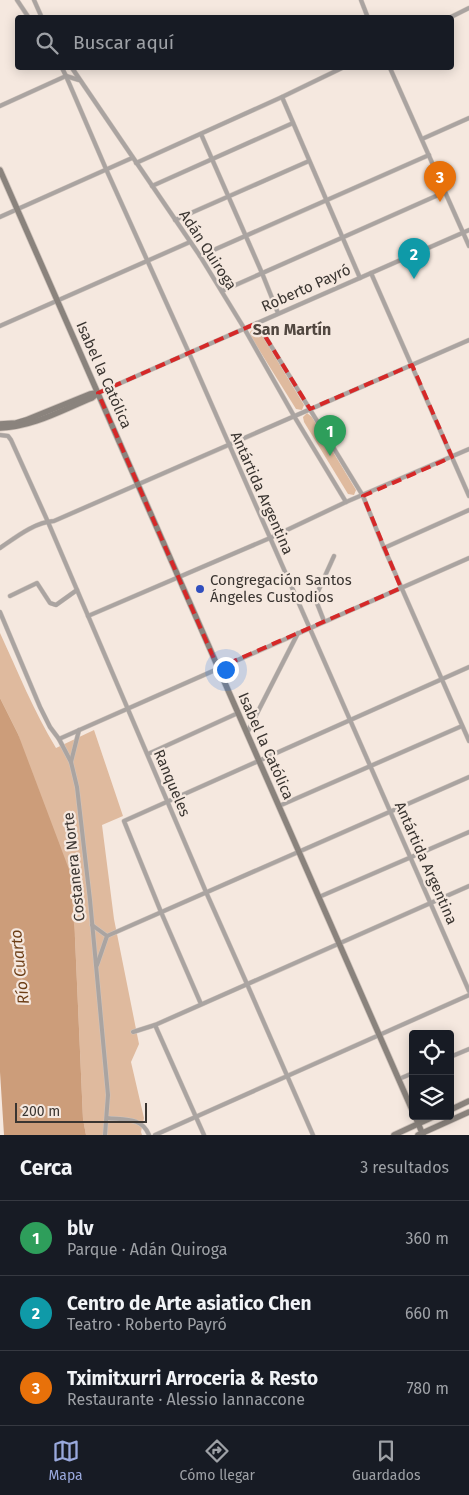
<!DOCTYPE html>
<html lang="es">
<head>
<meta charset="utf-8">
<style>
  :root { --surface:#171b24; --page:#242831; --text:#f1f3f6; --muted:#9ea1a6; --line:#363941; --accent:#9aa9dd }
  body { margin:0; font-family:"Fira Sans",sans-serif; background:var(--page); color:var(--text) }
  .controls { position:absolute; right:15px; bottom:15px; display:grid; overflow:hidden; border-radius:5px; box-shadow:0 2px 12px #0003 }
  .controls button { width:45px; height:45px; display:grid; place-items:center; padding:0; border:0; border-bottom:1px solid var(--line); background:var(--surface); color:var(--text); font:25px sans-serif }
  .scale { position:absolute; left:15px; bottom:12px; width:132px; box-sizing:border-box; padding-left:5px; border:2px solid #3a3531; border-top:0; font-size:14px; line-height:18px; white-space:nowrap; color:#3a3531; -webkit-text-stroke:4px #f5e8df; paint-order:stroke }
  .you { position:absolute; left:225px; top:669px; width:18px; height:18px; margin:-12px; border:4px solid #fff; border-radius:50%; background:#1a73e8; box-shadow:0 0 0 8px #1a73e833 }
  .badge { display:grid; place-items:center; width:32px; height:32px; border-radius:50%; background:var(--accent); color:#fff; font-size:16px; font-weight:700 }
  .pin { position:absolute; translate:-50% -41px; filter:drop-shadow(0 1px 2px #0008) }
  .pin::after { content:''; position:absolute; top:26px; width:18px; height:15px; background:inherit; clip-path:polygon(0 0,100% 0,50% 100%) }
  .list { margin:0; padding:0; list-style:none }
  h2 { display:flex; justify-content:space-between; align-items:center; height:65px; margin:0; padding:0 20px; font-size:21px }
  h2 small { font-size:16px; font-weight:400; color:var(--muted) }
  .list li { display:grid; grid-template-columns:32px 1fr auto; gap:15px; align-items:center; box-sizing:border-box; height:75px; padding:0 20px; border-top:1px solid var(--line) }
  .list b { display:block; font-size:19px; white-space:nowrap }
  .list p { margin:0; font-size:16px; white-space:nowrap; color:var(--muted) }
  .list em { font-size:16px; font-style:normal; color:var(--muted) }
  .icon { flex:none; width:28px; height:28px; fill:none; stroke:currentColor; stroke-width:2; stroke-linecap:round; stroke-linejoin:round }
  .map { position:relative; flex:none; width:469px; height:1135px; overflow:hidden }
  .search { position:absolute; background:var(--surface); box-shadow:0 2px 12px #0003; left:15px; right:15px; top:15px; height:55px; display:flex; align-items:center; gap:12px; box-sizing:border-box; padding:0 18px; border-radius:5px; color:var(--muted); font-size:19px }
  .sheet { height:290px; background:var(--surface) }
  nav { display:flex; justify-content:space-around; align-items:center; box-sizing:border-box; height:70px; border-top:1px solid var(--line); background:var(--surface); font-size:14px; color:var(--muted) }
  nav a { display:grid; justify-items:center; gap:2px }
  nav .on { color:var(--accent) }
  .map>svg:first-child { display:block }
</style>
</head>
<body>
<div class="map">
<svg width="469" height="1135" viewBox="0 0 469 1135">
  <rect width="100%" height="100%" fill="#f5e8df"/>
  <g fill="#dfba9e">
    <path d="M256 329 259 330 304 405 302 410 296 409 251 337 250 332 252 330Z"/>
    <path d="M307 413 312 417 356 490 354 495 348 494 304 422 303 417Z"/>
    <path d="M0 633C18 672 34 712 56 748L94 730 123 816 102 825 114 919 139 1044 131 1062 144 1118 141 1132 142 1135H86L83 1119 75 938 18 734 0 698Z"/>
  </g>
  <path fill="#cc9d7a" d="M0 698 18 734 70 872 75 938 83 1119 86 1135H4L0 1072Z"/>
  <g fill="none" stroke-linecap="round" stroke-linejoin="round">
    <defs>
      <g id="street">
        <path d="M17 0 29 18"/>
        <path d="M34 0 42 18"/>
        <path d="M361 0 368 18"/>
        <path d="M449 18 469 8"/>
        <path d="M62 68 66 76 106 169 189 353 469 991"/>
        <path d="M72 68 200 256 244 328 294 416 346 502"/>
        <path d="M390 68 469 246"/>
        <path d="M282 97 360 278"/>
        <path d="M0 106 66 76 79 80"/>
        <path d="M201 134 262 273 278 313"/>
        <path d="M422 139 469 118"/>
        <path d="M136 163 282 97 342 68"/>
        <path d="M152 186 293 123"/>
        <path d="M0 217 132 158"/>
        <path d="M175 220 309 161"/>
        <path d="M200 256 429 155"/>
        <path d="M371 273 469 496"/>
        <path d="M222 291 445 192"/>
        <path d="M257 323 363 496 384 548 469 741"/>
        <path d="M0 326 190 242"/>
        <path d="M98 393 469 230"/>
        <path d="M0 435 8 436 11 440 48 522 206 892 247 984 313 1135"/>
        <path d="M0 548C16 537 35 522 54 521L469 340"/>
        <path d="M384 548 469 510"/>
        <path d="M10 596 37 583 50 603 56 605 77 590"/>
        <path d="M0 612 40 707 50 727 59 739 71 762 77 787 90 900 108 1095 105 1135"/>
        <path d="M88 616 270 538 346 502 469 449"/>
        <path d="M324 621 315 598 334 556"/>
        <path d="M247 733 298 633"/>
        <path d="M59 739 469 558"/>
        <path d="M148 754 238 713"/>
        <path d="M71 762 79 730"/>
        <path d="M279 806 462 726"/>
        <path d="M319 897 469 832"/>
        <path d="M92 925 107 936 97 965"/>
        <path d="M107 936 469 777"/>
        <path d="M201 1004 161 912 124 821 469 667"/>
        <path d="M155 1025 204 1135"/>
        <path d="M133 1032 155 1025 469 886"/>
        <path d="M450 1057 469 1049"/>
        <path d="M399 1079 413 1073"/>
        <path d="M107 1118C124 1120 142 1117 149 1135"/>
        <path d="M155 1135 469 995"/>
      </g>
      <g id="secondary">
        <path d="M0 170 413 1112"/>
        <path d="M0 424 16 423 26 420 90 394 96 393"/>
        <path d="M0 428C33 427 62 410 92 398L98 393"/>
        <path d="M450 1110 469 1101"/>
        <path d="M415 1116 423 1135"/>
        <path d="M394 1135 435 1116"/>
        <path d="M418 1135 469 1112"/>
      </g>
    </defs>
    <use href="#street" stroke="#d0c4bc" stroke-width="5"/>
    <use href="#secondary" stroke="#d0c4bc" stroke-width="7"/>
    <use href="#street" stroke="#aaa4a1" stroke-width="4"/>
    <use href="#secondary" stroke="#8a837d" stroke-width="5.5"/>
  </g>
  <path fill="none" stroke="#d62828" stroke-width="4" stroke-dasharray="10 6" stroke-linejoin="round" d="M257 323 310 409 412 365 452 457 363 496 401 588 218 668 98 393Z"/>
  <circle fill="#304ebe" stroke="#f5e8df" stroke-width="2" cx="200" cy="589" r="5"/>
  <g text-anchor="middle" stroke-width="4.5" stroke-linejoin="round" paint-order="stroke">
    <g font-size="15" fill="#3a3531" stroke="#f5e8df">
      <text transform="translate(208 250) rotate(57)" y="5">Adán Quiroga</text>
      <text transform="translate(306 288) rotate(-24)" y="5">Roberto Payró</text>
      <text transform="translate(104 375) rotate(66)" y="5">Isabel la Católica</text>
      <text transform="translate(262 493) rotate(66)" y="5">Antártida Argentina</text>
      <text transform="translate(266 746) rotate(66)" y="5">Isabel la Católica</text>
      <text transform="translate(172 783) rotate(67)" y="5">Ranqueles</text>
      <text transform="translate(426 863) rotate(66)" y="5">Antártida Argentina</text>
      <text transform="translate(74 867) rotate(-96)" y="5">Costanera Norte</text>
    </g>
    <g font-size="15" fill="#3a3531" stroke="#f5e8df" text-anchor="start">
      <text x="210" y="585">Congregación Santos<tspan x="210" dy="17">Ángeles Custodios</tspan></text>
    </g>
    <g font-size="16" font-weight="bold" fill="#514740" stroke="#f5e8df">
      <text x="292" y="335">San Martín</text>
    </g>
    <g font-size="16" font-style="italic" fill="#6d3f17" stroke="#f5e8df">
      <text transform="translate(19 967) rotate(-96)" y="6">Río Cuarto</text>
    </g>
  </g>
</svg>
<div class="controls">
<button><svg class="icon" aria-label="locate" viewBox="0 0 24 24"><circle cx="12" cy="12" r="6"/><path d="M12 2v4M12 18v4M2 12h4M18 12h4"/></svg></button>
<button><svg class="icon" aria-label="layers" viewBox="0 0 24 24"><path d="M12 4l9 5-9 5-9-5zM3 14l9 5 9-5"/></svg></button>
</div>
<div class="scale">200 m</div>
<div class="you"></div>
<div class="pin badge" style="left:330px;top:456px;background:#2e9e5b">1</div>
<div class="pin badge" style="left:414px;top:279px;background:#0f9aa8">2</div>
<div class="pin badge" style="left:440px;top:202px;background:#e8710a">3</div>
<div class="search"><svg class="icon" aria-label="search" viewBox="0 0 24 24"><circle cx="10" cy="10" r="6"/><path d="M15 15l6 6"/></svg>Buscar aquí</div>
</div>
<section class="sheet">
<h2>Cerca<small>3 resultados</small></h2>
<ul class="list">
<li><span class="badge" style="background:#2e9e5b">1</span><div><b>blv</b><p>Parque · Adán Quiroga</p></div><em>360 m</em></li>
<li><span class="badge" style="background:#0f9aa8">2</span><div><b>Centro de Arte asiatico Chen</b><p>Teatro · Roberto Payró</p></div><em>660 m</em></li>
<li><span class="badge" style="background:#e8710a">3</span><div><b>Tximitxurri Arroceria &amp; Resto</b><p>Restaurante · Alessio Iannaccone</p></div><em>780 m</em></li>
</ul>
</section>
<nav>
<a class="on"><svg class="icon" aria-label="map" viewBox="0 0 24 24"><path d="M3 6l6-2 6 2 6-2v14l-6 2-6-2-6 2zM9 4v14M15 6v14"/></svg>Mapa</a>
<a><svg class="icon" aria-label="directions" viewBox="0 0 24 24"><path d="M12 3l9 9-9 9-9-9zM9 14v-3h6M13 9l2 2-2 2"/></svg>Cómo llegar</a>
<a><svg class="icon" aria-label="saved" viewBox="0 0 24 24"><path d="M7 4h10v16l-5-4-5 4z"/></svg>Guardados</a>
</nav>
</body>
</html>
